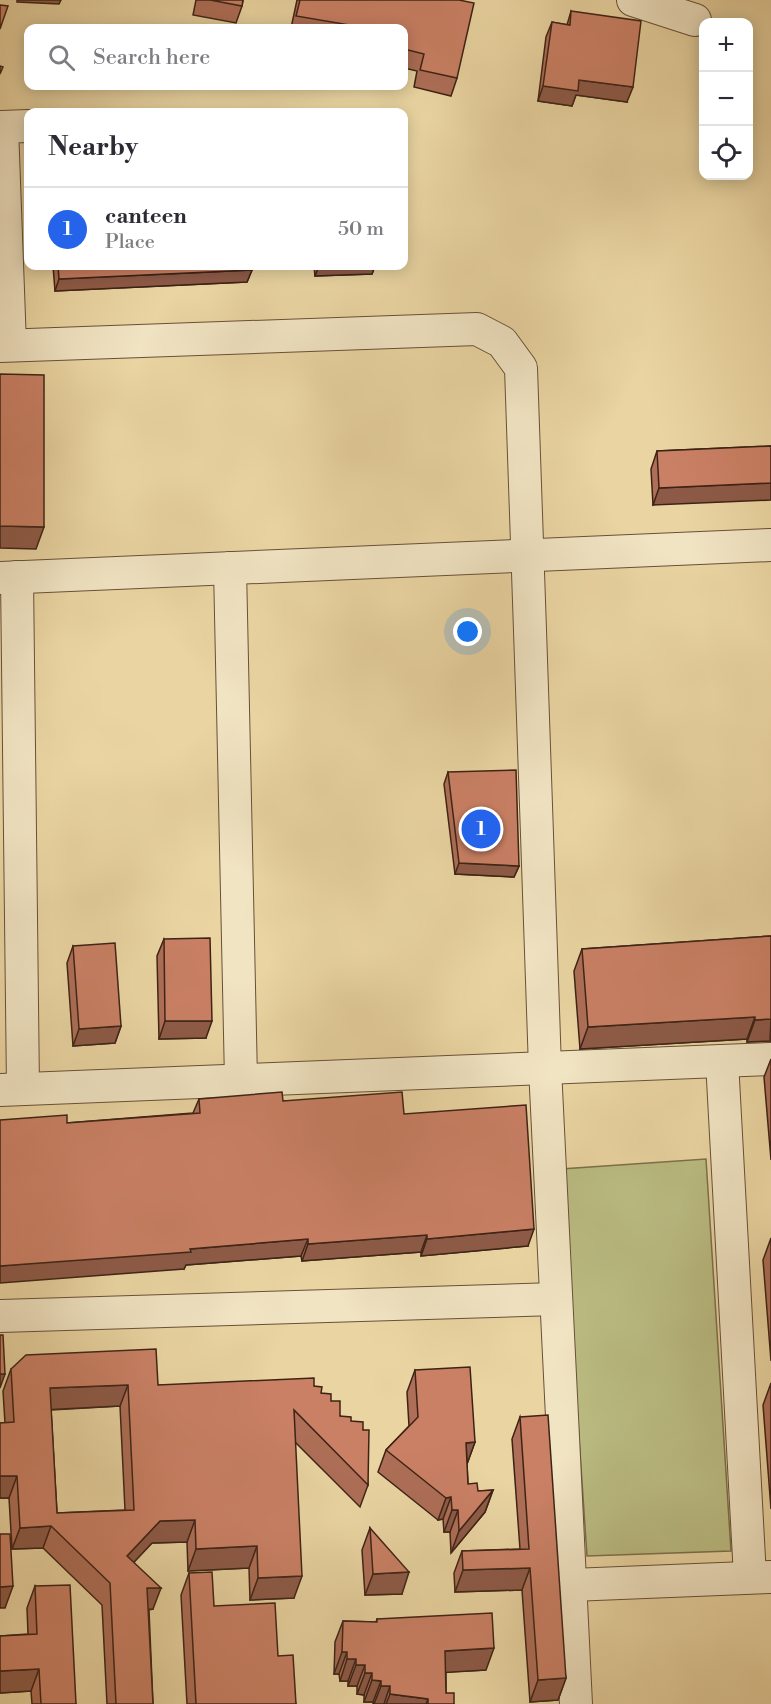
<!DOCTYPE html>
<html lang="en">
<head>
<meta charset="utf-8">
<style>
  :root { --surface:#fff; --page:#f7f7f7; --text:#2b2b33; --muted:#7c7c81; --line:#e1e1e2; --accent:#2563eb }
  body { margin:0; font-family:"Libre Bodoni",serif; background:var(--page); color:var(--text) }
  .controls { position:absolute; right:18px; top:18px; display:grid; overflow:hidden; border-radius:12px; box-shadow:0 3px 15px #0003 }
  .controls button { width:54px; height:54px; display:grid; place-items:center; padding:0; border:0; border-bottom:2px solid var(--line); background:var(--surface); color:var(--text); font:30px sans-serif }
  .you { position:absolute; left:468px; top:632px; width:21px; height:21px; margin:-15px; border:4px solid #fff; border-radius:50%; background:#1a73e8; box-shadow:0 0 0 9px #1a73e833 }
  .badge { display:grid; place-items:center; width:39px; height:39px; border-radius:50%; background:var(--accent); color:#fff; font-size:20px; font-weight:700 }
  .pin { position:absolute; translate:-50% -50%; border:3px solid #fff; box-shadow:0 2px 6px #0006 }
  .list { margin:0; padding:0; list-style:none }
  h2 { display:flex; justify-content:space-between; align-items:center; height:78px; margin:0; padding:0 24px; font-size:26px }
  h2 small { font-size:20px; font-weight:400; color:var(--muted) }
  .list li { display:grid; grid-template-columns:39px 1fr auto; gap:18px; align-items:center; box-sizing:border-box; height:84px; padding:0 24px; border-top:2px solid var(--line) }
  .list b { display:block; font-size:22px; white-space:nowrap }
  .list p { margin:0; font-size:20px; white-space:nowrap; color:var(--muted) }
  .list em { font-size:20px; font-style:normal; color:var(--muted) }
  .icon { flex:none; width:33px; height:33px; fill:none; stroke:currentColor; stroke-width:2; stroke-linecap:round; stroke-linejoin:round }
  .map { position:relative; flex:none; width:771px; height:1704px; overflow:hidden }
  .search { position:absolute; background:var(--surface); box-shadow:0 3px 15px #0003; left:24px; top:24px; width:384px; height:66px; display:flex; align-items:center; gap:15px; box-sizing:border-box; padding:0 21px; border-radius:12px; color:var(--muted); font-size:22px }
  .panel { position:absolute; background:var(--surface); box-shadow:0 3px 15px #0003; left:24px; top:108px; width:384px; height:162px; border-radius:12px }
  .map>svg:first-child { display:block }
</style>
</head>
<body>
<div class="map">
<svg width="771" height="1704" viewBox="0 0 771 1704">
  <rect width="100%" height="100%" fill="#ead5a2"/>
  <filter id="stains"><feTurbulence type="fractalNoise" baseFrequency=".00333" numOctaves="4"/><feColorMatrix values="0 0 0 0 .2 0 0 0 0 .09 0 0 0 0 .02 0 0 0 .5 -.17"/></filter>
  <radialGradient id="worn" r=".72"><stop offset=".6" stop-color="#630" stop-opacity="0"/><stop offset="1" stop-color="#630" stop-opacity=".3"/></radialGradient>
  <path fill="#babc82" stroke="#7c704c" stroke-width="1.5" d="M706 1159 731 1551 587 1556 561 1169Z"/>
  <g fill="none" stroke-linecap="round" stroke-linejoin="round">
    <defs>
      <g id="minor">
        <path d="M633 0 695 20"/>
        <path d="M10 345 2 127 28 126"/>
        <path d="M0 346 477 329 502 342 521 368 545 1068 576 1704"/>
        <path d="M230 568 241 1080"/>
        <path d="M17 577 23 1089"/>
        <path d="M0 578 771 545"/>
        <path d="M722 1061 750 1577"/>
        <path d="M0 1090 771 1059"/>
        <path d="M0 1316 556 1299"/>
        <path d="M571 1585 770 1577"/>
      </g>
    </defs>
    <use href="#minor" stroke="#685039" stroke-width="34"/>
    <use href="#minor" stroke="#f1e4c3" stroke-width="32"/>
  </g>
  <g fill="#ae6e57" stroke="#3d2316" stroke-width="1.5" fill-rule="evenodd">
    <path d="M196 0H243L242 6 236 23 193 15Z"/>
    <path d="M297 0H459L457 78 451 96 414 87 417 71 404 68V28H291Z"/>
    <path d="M571 11 627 102 576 95 572 106 538 101 546 37 552 22 567 25Z"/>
    <path d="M53 266H252V270L247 282 55 291Z"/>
    <path d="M314 266H375L372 274 315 276Z"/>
    <path d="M771 446 653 505 651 469 657 451Z"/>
    <path d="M448 772 519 866 514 877 455 874 444 784Z"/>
    <path d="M771 936V1041L747 1042V1039L580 1049 574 971 582 949Z"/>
    <path d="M164 939 206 1038 159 1039 157 956Z"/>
    <path d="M73 946 121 1026 115 1043 73 1046 67 963Z"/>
    <path d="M771 1059V1160L764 1077Z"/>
    <path d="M199 1099 283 1101 404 1114 528 1246 421 1256V1252L302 1261 301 1256 186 1265 184 1269 67 1123 193 1113Z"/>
    <path d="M771 1238V1361L763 1260Z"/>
    <path d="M11 1369 158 1385 314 1386 321 1393 331 1401 340 1416 351 1421 363 1430 368 1485 360 1507 295 1442 294 1598 250 1600 249 1568 188 1571 187 1542 152 1543 134 1562 153 1609 149 1610 153 1704H107L102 1605 43 1548 12 1549 9 1498H0V1423H5L3 1391ZM120 1406 125 1510 57 1513 51 1410Z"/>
    <path d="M415 1370 475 1442 467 1464 468 1484 478 1491 493 1490 485 1512 451 1553 450 1532H444L443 1519 438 1520 378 1472 386 1450 409 1426 407 1392Z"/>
    <path d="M771 1383V1509L763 1405Z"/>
    <path d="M520 1417 566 1678 558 1700 530 1702 522 1590 455 1592 454 1573 462 1551 520 1549 512 1439Z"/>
    <path d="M370 1528 402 1594 365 1595 362 1550Z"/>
    <path d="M189 1573 214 1606 278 1656 296 1704H187L181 1595Z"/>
    <path d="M35 1586 76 1704H32L31 1691 0 1693V1636L28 1634 27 1608Z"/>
    <path d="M377 1619 486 1670 446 1672V1693L454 1704H373V1702H364V1695L357 1694V1686H348V1681H340L339 1674H334L335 1642 343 1621 376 1622Z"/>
  </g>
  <g fill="#8d5a47" stroke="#3d2316" stroke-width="1.5">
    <path d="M17 0H61L59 4 17 2Z"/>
    <path d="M579 80 633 87 627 102 576 95 572 106 538 101 543 86Z"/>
    <path d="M319 266H375L372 274 315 276Z"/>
    <path d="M252 270 247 282 55 291 59 279Z"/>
    <path d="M771 483V500L653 505 659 488Z"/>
    <path d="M0 526 44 527 36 549 0 548Z"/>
    <path d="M459 863 519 866 514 877 455 874Z"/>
    <path d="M755 1017 747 1039 580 1049 588 1027Z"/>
    <path d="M771 1019 770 1041 747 1042 755 1020Z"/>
    <path d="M165 1021H212L206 1038 159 1039Z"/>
    <path d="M121 1026 115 1043 73 1046 79 1029Z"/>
    <path d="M534 1229 528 1246 421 1256 427 1239Z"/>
    <path d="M427 1235 421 1252 302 1261 308 1244Z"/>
    <path d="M308 1239 301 1256 186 1265 184 1269 0 1283V1266L190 1249Z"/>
    <path d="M0 1374H5L0 1388Z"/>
    <path d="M128 1385 120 1406 42 1410 50 1388Z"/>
    <path d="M475 1442 467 1464 466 1443Z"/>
    <path d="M0 1476H17L9 1498H0Z"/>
    <path d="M493 1490 485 1512 451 1553 459 1531Z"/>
    <path d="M451 1497 443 1519 438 1520 446 1498Z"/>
    <path d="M452 1510H458L450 1532H444Z"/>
    <path d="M195 1520 187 1542 152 1543 119 1578 127 1556 160 1521Z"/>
    <path d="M51 1526 43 1548 12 1549 20 1528Z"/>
    <path d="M257 1546 249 1568 188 1571 196 1549Z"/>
    <path d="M530 1568 522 1590 455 1592 463 1570Z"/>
    <path d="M409 1572 402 1594 365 1595 373 1574Z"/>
    <path d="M302 1576 294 1598 250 1600 258 1578Z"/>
    <path d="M13 1586 5 1608H0V1587Z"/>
    <path d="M147 1588H161L153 1609 139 1610Z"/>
    <path d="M494 1648 486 1670 437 1673 445 1651Z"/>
    <path d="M342 1652H347L339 1674H334Z"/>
    <path d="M347 1659H356L348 1681H340Z"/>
    <path d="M356 1665H365L357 1686H348Z"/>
    <path d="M39 1669 31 1691 0 1693V1671Z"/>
    <path d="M365 1673H372L364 1695 357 1694Z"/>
    <path d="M566 1678 558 1700 530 1702 538 1680Z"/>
    <path d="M372 1680 381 1681 373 1702H364Z"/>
    <path d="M381 1686H390L384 1704H374Z"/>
    <path d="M390 1694 428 1699 426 1704H386Z"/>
  </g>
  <g fill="#ca8065" stroke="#3d2316" stroke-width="1.5" fill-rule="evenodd">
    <path d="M210 0H243L242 6Z"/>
    <path d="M300 0H459L474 3 457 78 420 70 424 54 404 49V28H367L296 16Z"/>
    <path d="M0 5 8 6 0 29Z"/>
    <path d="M571 11 641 21 633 87 579 80 578 91 543 86 552 22 570 25Z"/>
    <path d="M0 66 3 67 0 74Z"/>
    <path d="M58 266H252V270L59 279Z"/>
    <path d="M0 374 44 375V527L0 526Z"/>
    <path d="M771 446V483L659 488 657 451Z"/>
    <path d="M516 770 519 866 459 863 448 772Z"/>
    <path d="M771 936V1019L755 1020V1017L588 1027 582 949Z"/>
    <path d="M210 938 212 1021H165L164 939Z"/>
    <path d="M115 943 121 1026 79 1029 73 946Z"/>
    <path d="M282 1092 283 1101 402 1092 404 1114 526 1105 534 1229 427 1239V1235L308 1244V1239L190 1249 191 1252 0 1266V1120L67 1115V1123L200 1113 199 1099Z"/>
    <path d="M0 1335H3L5 1374H0Z"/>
    <path d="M156 1349 158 1385 314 1378V1386L322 1387 321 1393 331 1394V1401H340V1416L351 1417V1421L363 1422V1430H369L368 1485 294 1410 302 1576 258 1578 257 1546 196 1549 195 1520 160 1521 127 1556 161 1588H147L153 1704H116L110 1583 51 1526 20 1528 17 1476H0V1423L14 1422 11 1369 26 1355ZM128 1385 134 1510 57 1513 50 1388Z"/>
    <path d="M470 1367 475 1442 466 1443 468 1484 477 1483 478 1491 493 1490 459 1531 458 1510H452L451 1497 446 1498 386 1450 418 1417 415 1370Z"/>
    <path d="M548 1415 566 1678 538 1680 530 1568 463 1570 462 1551 529 1549 520 1417Z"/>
    <path d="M370 1528 409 1572 373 1574Z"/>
    <path d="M0 1534H10L13 1586 0 1587Z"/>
    <path d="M212 1572 214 1606 275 1603 278 1656 293 1655 296 1704H196L189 1573Z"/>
    <path d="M70 1585 76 1704H41L39 1669 0 1671V1636L37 1634 35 1586Z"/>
    <path d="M492 1613 494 1648 445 1651 446 1693H454V1704H428V1699L390 1694V1686H381V1681L372 1680V1673H365V1665H356V1659H347V1652H342L343 1621 377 1622V1619Z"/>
  </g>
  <rect width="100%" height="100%" filter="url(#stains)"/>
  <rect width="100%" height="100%" fill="url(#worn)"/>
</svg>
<div class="controls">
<button>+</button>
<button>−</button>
<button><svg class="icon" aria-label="locate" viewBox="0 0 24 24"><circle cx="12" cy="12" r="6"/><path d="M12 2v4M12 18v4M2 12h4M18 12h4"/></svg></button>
</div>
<div class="you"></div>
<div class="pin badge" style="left:481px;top:829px">1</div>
<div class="search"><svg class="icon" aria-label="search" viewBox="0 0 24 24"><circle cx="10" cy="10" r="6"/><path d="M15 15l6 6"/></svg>Search here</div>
<section class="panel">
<h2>Nearby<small></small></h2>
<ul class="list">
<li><span class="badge">1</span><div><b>canteen</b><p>Place</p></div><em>50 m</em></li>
</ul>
</section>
</div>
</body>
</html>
